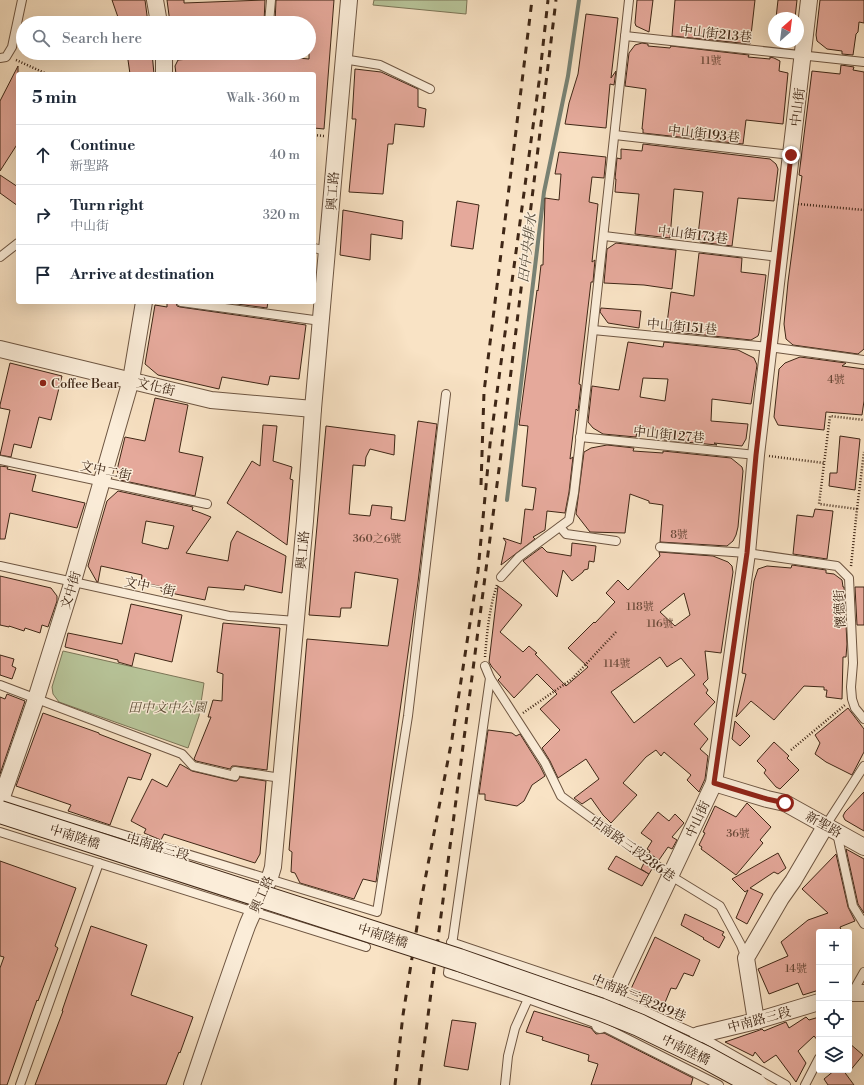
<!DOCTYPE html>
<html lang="en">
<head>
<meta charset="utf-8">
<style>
  :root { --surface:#fff; --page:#f6f6f7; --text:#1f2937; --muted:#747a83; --line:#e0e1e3 }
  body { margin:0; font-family:"Libre Bodoni","Noto Serif TC",serif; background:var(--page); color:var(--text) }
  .controls { position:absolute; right:12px; bottom:12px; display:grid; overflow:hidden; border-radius:4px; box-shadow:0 4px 16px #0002 }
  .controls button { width:36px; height:36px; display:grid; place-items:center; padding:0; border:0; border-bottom:1px solid var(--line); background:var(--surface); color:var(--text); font:20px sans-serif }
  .compass { position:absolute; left:768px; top:12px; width:36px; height:36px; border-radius:50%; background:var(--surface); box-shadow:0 4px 16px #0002; rotate:28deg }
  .stop { position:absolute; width:12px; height:12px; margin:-9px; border:3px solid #8f2418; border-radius:50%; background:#fff }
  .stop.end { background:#8f2418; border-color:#fff; box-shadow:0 1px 4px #0008 }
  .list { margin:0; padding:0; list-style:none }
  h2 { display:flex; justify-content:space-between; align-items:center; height:52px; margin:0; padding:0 16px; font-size:17px }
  h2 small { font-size:13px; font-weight:400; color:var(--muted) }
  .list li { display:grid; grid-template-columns:26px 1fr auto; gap:12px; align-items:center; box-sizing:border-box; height:60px; padding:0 16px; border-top:1px solid var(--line) }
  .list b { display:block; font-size:15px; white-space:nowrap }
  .list p { margin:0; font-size:13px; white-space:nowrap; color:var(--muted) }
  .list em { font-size:13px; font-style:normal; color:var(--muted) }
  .icon { flex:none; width:22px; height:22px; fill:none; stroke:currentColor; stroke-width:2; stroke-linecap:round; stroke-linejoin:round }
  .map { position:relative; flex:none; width:864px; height:1085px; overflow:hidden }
  .search { position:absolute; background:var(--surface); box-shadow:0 4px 16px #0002; left:16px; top:16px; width:300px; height:44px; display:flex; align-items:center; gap:10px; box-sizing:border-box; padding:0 14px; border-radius:22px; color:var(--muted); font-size:15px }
  .panel { position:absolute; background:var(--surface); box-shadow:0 4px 16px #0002; left:16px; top:72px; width:300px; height:232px; border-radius:4px }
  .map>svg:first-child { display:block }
</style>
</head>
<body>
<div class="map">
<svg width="864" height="1085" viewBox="0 0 864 1085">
  <rect width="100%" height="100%" fill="#f9e3c5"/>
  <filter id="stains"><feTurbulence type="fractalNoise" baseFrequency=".005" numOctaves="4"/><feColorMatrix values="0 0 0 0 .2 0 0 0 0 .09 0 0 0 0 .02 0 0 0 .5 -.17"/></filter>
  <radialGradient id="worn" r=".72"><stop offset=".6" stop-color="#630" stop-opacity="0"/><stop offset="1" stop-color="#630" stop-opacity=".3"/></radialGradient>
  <g fill="#b8c59a" stroke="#7c7658">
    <path d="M374 0H467L466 14 373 5Z"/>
    <path d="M63 651 204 683 199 716 188 748 59 702 53 694 52 687Z"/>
  </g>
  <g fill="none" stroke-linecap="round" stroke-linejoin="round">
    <path stroke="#788274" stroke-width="4" d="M507 500 544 192 568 76 579 0"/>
  </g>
  <g fill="#e5a99b" stroke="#3f2716" fill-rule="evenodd">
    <path d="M112 0H145L148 23H120Z"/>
    <path d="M167 0H184V3L265 0 264 23H170Z"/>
    <path d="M276 0H334L324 129 314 128V74H176L175 66 178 60 209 57 208 55 223 53H235V54L267 53V55L309 59V23H275Z"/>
    <path d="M637 0H653L649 32 636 26 635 23Z"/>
    <path d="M675 0H755L750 44 672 36Z"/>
    <path d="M778 0H797L795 18H776Z"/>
    <path d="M820 0H864V23L859 22 858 32 856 34 853 55 842 54V51L827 49 817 41 816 35Z"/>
    <path d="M586 14 618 18 611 78 616 71 614 85 610 84 606 128 565 124 569 103 578 74Z"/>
    <path d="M642 43 648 44V46L670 48 671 46 749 55 748 57 770 59V57L774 58 780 61 779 71 788 73 783 124 746 120 743 144 643 133V129H642L646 89 625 86 629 53 635 45Z"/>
    <path d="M127 53H152L154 74H130Z"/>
    <path d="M841 65 854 67 853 70 864 72V349L858 354 793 345 786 339 784 324 788 282 802 176 799 175 812 71 840 74Z"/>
    <path d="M18 66V143L0 171V101Z"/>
    <path d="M355 69 381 72 418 89V107L426 109 424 127 395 124 393 144H388L383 194 349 192 356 119H352Z"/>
    <path d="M643 144 770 159 776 164 778 169 774 201 738 198 732 246 700 242 701 235H698L703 192 674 189 670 238 635 234 639 194 615 192 616 179H615L617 158 621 159V149L642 151Z"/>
    <path d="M559 152 606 157 604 178 592 177 589 202 598 204 592 262 595 260 593 282H591L579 384 581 385 578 411 576 409 570 459 573 457 569 492 565 513 547 511 545 530 533 537 535 539 501 565 506 542 503 538 521 544 525 509 533 510 536 488 522 486 528 426 519 425 537 290 538 291 541 265H543L545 198 559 200 561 174H555Z"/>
    <path d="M0 175 18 187V206L0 193Z"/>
    <path d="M457 201 479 205 473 249 451 246Z"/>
    <path d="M343 210 403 221 402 239 371 234 370 260 340 255Z"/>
    <path d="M616 243 676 250 672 289 644 285 604 283 607 249Z"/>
    <path d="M699 253 742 258 741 272 766 275 759 333 758 336 751 340 666 331 671 292 694 296Z"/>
    <path d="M167 302H176L177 306 180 307 306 325 299 379 270 376 268 385 222 377 219 389 158 375 145 364 155 305 167 307Z"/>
    <path d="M222 302H268L267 308Z"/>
    <path d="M601 308 641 311 639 328 608 323 600 312Z"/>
    <path d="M628 342 663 347 664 342 738 350 754 358 757 365 751 404 712 399 711 421 748 424 746 439 742 446 714 443 717 445 664 440 665 432 638 426 636 437 603 434 593 428 588 422 592 386 619 390ZM643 378 668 379 665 401 640 397Z"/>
    <path d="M800 357 846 363 842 366 864 369V401L862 415 826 412 824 430 778 425 774 417 779 369 785 363Z"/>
    <path d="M10 363 62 376 51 420 39 417 31 448 14 444 11 457 0 455 10 410 0 408V405Z"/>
    <path d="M155 398 188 405 179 452 203 457 195 496 120 480 117 470 125 437 145 441Z"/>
    <path d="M418 421 437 424 418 582 376 882 363 879 354 899 300 883 295 873 291 872 292 852 289 850 307 639 388 646 398 579 355 572 351 608H341L340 617 309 615 326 426 395 435 394 455 370 449 366 457 365 466 353 465 349 514 370 516 372 505 392 507 391 519 405 521Z"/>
    <path d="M263 425 277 426 273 461 292 467 290 479 293 480 287 545 227 503 252 461 260 466Z"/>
    <path d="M840 436 860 439 855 490 829 486 830 473H837Z"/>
    <path d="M607 445 634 448 633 451 663 453V451L731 458 742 467 743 471 738 527 736 535 733 541 727 546 660 542 663 505 649 503V501L630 494 625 533 590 532 576 514 584 452 591 448Z"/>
    <path d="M0 466 8 467 7 469 36 475 32 491 85 503 77 528 10 513 5 539H0Z"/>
    <path d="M118 491 193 507 192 510 201 513 211 517 186 553 228 561 231 542 237 531 286 556 282 593 245 585 244 590 208 587 205 600 161 591 162 587 141 582 142 575 101 566 98 582H97L88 566 107 501ZM146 521 174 526 168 549 166 548V549L142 543Z"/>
    <path d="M815 509 833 511 827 559 793 554 797 515 813 517Z"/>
    <path d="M572 543 596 546 594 562 589 561 588 569 584 570 583 572 572 581 563 570 557 597 523 561 542 547 547 552 571 556Z"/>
    <path d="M659 552 713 556 728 562 732 566 733 572 721 653 705 651 708 679 703 684 708 690 706 693 715 702 694 724 708 739 700 749 708 756 705 779 699 792 687 780 691 775 664 752 661 756 656 750 646 757 623 783 637 795 611 823 603 815 591 798 582 804 574 798 599 779 586 759 558 778 550 761 542 748 560 730 540 709 557 694 537 674 514 698 498 680 501 677 492 667 489 662 498 586 522 605 500 632 523 652 529 646 537 653 535 654 566 686 588 667 568 648 594 622 595 623 615 602 606 593 618 580 628 590 660 556ZM684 593 690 615 675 626 660 612ZM660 657 667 667 681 658 695 675 634 723 611 692Z"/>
    <path d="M792 565 826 570V573L834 574 842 580 843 587H844L847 644 846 657H843L842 699 826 697 827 690H824V687L804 686 774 720 751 701 736 717 746 674 742 673 754 581 758 569 767 566 791 568Z"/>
    <path d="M0 576 51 588 57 596V601L48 627 42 625 40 633 25 628 24 631 9 626V627L0 625Z"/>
    <path d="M855 587H864V625H857Z"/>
    <path d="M131 604 182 615 172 662 135 653 132 666 118 662V660L65 647 68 633 122 644Z"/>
    <path d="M223 623 280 628 267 770 236 766H232L230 769 196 761 194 759 211 717H208L213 700 222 701 223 674 217 672Z"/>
    <path d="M0 655 14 659 12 666 16 668 12 679 0 675Z"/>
    <path d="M7 694 25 701 0 774V697L5 699Z"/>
    <path d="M848 708 864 729V752L852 775 826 762 815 754 820 743 815 735Z"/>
    <path d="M43 713 99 733V734L151 754 141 780 128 777 110 825 68 811 71 805 16 786Z"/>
    <path d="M735 721 750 736 740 746 732 739Z"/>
    <path d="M488 730 512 733 516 736 520 734 540 766 545 776 532 785 524 801 517 806 485 800V794H479Z"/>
    <path d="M774 742 789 756 787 758 799 770 780 789 776 787 764 773 766 770 757 761Z"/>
    <path d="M180 764 192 771 234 781H237L240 777 266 781 260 854 255 863 164 834 161 840 144 833 146 829 131 821 152 779 167 787Z"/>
    <path d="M864 792V831L845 820 843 816 845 812Z"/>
    <path d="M747 803 771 827 760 840 763 843 736 875 701 849 702 847 699 845 705 833 703 832 715 806 736 817Z"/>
    <path d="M658 812 669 821 675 814 684 823 672 837 677 840 672 849 668 847 659 860 649 853 650 851 647 849 652 841 641 833Z"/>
    <path d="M846 849 864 859V913L858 904Z"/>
    <path d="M778 853 786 868 778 874 774 872 750 888 763 894 747 924 736 918 748 890 745 892 732 879Z"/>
    <path d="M836 854 848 907 855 921 840 927 842 932H819V990L803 995 798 983 769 994 758 969 788 956 781 942 808 920 828 913 802 889Z"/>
    <path d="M616 856 649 874 642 886 608 869Z"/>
    <path d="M0 861 76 888 55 946 58 948 38 1001 37 1000 7 1085H0V968L4 957 0 956Z"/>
    <path d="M644 863 652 869 649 874 641 869Z"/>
    <path d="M685 914 724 932 722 935 725 937 719 948 703 939 704 938 681 925Z"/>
    <path d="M91 926 147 945 131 995 193 1017 180 1053 179 1052 166 1085H35L63 1011H62Z"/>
    <path d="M655 937 700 960 693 976 684 973 676 989 671 988 664 1005 630 991Z"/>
    <path d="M534 1011 591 1028 596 1034 604 1033 693 1078 691 1085H591L598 1064 588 1061 589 1055 542 1040 543 1037 526 1032Z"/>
    <path d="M806 1017 809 1020 819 1017V1042L814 1036 798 1051 806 1063 796 1082 776 1055 764 1063 755 1052 753 1056 725 1042 757 1031 762 1029 764 1031 786 1022 789 1028Z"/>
    <path d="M452 1020 476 1023 468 1070 444 1066Z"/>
    <path d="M849 1043 863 1055 849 1072Z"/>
    <path d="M835 1070H843L854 1085H828L824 1079Z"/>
  </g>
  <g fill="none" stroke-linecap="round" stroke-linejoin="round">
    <defs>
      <g id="lane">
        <path d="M269 23 271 0"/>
        <path d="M625 36 864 62"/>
        <path d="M164 54 177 53"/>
        <path d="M0 58 6 57 12 47 22 0"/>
        <path d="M343 59 380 65 430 89"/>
        <path d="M615 135 791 155"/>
        <path d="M604 236 779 257"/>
        <path d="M314 248 327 251"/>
        <path d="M0 257 18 243"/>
        <path d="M181 302 321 321"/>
        <path d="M593 330 769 347 864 360"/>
        <path d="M580 437 756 455"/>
        <path d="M0 460 207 504"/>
        <path d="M560 527 566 534 616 541"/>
        <path d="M660 547 747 553 837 566 849 578 853 663 851 687 852 699 855 708 864 719"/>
        <path d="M0 566 229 616 296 621"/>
        <path d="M501 577 519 557 569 520 574 493 593 330 629 0"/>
        <path d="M485 666 490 678 448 973 528 999 600 1025 719 1085"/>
        <path d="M490 678 545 763 561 796 671 876 720 906 741 945 746 958"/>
        <path d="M0 685 182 754 193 766 235 776V771L281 778"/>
        <path d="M0 797 377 912 408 716 446 394"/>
        <path d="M826 825 864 766"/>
        <path d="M0 832 366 947"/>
        <path d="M837 833 853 906 864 924"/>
        <path d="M451 942 614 997 698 1035 786 1085"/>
        <path d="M851 995 864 972"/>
        <path d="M20 1085 99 863"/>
        <path d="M505 1085 508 1056 515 1028 528 999"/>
        <path d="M805 1085 819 1058"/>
      </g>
      <g id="street">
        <path d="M155 0 159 23"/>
        <path d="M164 74V53"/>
        <path d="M0 349 211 400 313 409"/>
        <path d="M714 783 767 799 785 803 864 847"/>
        <path d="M2 797 36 699 73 581 131 380 144 302"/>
        <path d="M849 993H864"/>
        <path d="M756 1021 746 958 781 898 793 881 826 825"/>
        <path d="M600 1025 714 783 747 553 756 455 809 0"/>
        <path d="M698 1035 756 1021 819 1002"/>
        <path d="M192 1085C210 1032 228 978 247 926 255 905 268 888 273 867L305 521 313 409 349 0"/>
      </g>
    </defs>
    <use href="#lane" stroke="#6e5642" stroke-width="10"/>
    <use href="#street" stroke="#6e5642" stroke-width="18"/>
    <g stroke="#3f2716" stroke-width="2.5" stroke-dasharray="1 2" stroke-linecap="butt">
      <path d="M16 60 47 74"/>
      <path d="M314 135 324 136"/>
      <path d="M798 204 864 210"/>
      <path d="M769 456 824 463"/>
      <path d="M857 509 864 452"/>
      <path d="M851 566 857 509 819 504 830 416 864 420"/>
      <path d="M485 657C487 633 489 609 497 585"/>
      <path d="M523 713 572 679 616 632"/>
      <path d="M791 750 845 705"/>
    </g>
    <use href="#lane" stroke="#fbedd9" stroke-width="8"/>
    <use href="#street" stroke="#fbedd9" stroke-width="16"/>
    <g stroke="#3f2716" stroke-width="3" stroke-dasharray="7 7" stroke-linecap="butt">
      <path d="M481 485 484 392 532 0"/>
      <path d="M395 1085 403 1015 421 901 452 739 478 571 490 444 539 82 548 0"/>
      <path d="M419 1085 502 446 556 0"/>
    </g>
    <defs>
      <path id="secondary-bridge" d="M0 812 459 960 602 1010 639 1025 705 1057 756 1085"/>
    </defs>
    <use href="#secondary-bridge" stroke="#3f2716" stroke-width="24" stroke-linecap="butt"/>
    <use href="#secondary-bridge" stroke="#fbedd9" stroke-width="22"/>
  </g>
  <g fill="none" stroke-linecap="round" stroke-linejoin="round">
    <path stroke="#8f2418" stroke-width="5" d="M785 803 767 799 714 783 747 553 756 455 791 155"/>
  </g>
  <circle fill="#8f2418" stroke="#fbedd9" stroke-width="1.5" cx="43" cy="383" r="4"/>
  <g text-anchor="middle" stroke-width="3" stroke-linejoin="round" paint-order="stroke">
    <g font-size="11" fill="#684837">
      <text x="711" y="64">11號</text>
      <text x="836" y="383">4號</text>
      <text x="679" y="538">8號</text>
      <text x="377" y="542">360之6號</text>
      <text x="640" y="610">118號</text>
      <text x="660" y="627">116號</text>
      <text x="617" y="667">114號</text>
      <text x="738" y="837">36號</text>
      <text x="796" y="972">14號</text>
    </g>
    <g font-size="13" fill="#3f2716" stroke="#fbedd9">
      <text transform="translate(716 33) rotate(6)" y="5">中山街213巷</text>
      <text transform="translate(797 107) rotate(-83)" y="5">中山街</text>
      <text transform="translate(704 133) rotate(6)" y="5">中山街193巷</text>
      <text transform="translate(332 191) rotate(-86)" y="5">興工路</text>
      <text transform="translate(693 234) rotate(7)" y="5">中山街173巷</text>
      <text transform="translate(682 326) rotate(5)" y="5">中山街151巷</text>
      <text transform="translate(156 386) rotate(14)" y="5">文化街</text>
      <text transform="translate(669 434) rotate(6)" y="5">中山街127巷</text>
      <text transform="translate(106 470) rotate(12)" y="5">文中二街</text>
      <text transform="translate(302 550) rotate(-85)" y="5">興工路</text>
      <text transform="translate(150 586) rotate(12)" y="5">文中一街</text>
      <text transform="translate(70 590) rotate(-73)" y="5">文中街</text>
      <text transform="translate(839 609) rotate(-93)" y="5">懷德街</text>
      <text transform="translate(697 819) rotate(-65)" y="5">中山街</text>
      <text transform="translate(824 824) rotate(29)" y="5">新聖路</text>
      <text transform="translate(75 836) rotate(18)" y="5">中南陸橋</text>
      <text transform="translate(158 846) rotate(17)" y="5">中南路三段</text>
      <text transform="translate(633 848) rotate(36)" y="5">中南路三段286巷</text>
      <text transform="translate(261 894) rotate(-66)" y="5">興工路</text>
      <text transform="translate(383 935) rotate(18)" y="5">中南陸橋</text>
      <text transform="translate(639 997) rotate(23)" y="5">中南路三段289巷</text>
      <text transform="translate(759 1019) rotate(-15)" y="5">中南路三段</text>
      <text transform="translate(686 1049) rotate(26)" y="5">中南陸橋</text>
    </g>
    <g font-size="13" fill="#3f2716" stroke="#fbedd9" text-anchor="start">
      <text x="51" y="388">Coffee Bear</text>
    </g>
    <g font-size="13" font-style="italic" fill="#5d4e37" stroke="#fbedd9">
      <text x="167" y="712">田中文中公園</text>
    </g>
    <g font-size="14" font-style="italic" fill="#574d3d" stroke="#fbedd9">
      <text transform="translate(527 248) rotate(-83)" y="5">田中央排水</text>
    </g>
  </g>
  <rect width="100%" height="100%" filter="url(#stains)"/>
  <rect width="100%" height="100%" fill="url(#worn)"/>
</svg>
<div class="controls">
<button>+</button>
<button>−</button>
<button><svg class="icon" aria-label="locate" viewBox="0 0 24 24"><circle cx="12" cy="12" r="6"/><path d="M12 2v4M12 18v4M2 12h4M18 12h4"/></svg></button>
<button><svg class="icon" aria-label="layers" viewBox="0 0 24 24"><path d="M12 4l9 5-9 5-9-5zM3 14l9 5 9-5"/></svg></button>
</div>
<svg class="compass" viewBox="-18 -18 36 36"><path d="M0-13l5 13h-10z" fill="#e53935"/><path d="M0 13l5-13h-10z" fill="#747a83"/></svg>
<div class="stop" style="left:785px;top:803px"></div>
<div class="stop end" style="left:791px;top:155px"></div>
<div class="search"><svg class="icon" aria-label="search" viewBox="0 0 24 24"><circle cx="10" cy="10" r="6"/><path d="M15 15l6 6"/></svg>Search here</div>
<section class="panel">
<h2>5 min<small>Walk · 360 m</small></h2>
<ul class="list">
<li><svg class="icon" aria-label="ahead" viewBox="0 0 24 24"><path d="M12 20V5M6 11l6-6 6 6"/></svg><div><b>Continue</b><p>新聖路</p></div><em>40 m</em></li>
<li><svg class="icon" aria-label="right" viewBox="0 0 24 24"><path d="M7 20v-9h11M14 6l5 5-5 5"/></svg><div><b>Turn right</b><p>中山街</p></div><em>320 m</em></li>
<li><svg class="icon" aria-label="arrive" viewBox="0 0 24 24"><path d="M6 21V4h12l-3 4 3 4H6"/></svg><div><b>Arrive at destination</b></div></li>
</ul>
</section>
</div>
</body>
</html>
